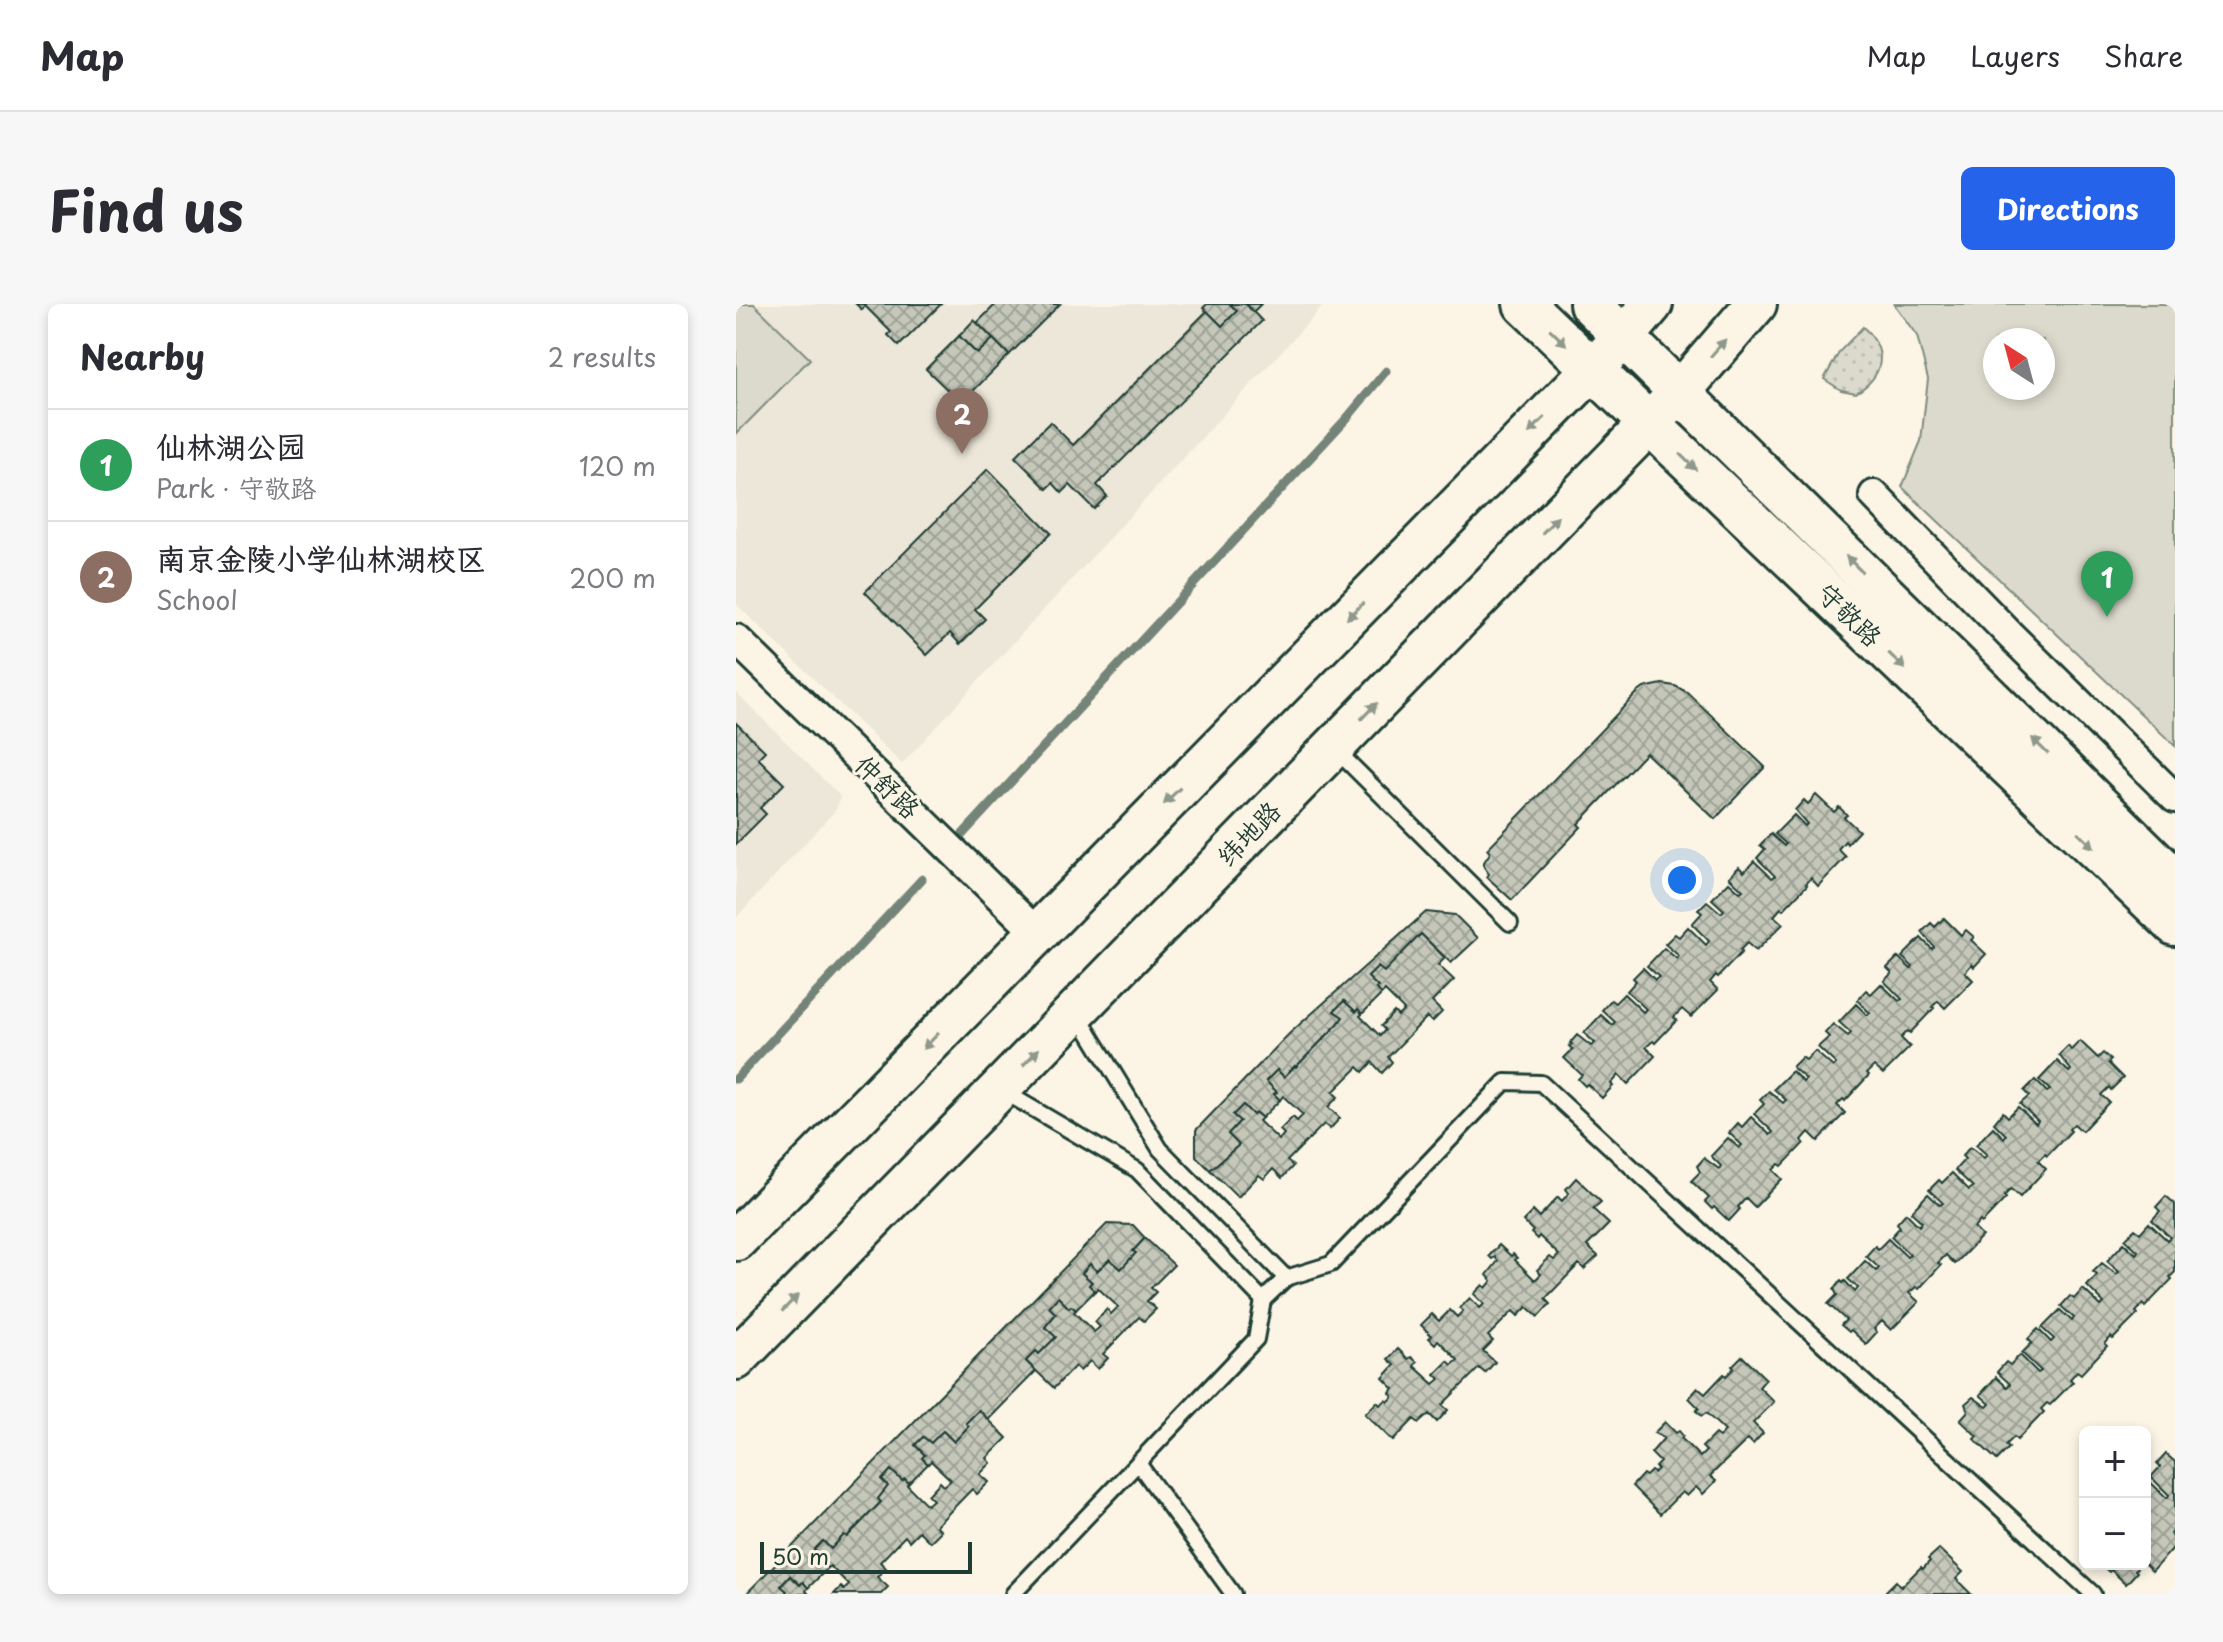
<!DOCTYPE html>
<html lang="en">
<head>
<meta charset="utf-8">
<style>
  :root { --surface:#fff; --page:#f7f7f7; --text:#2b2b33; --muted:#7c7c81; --line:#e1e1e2; --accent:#2563eb }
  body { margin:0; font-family:"Playpen Sans","LXGW WenKai TC",sans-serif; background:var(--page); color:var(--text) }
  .controls { position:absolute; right:24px; bottom:24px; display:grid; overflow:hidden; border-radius:12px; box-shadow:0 4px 12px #0003 }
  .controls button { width:72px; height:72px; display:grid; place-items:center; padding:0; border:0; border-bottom:2px solid var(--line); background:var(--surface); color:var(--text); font:40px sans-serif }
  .compass { position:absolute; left:1247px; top:24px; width:72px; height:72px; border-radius:50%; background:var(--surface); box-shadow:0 4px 12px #0003; rotate:324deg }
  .scale { position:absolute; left:24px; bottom:20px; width:212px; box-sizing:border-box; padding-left:8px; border:4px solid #1f3d34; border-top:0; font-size:22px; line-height:28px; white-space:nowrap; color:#1f3d34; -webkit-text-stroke:6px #fcf5e5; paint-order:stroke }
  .you { position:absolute; left:946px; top:576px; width:28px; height:28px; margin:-20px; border:6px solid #fff; border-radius:50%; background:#1a73e8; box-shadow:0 0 0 12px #1a73e833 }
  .badge { display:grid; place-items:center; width:52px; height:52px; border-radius:50%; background:var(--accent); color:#fff; font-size:26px; font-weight:700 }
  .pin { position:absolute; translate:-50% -66px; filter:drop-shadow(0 2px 4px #0008) }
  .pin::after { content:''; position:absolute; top:42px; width:28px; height:24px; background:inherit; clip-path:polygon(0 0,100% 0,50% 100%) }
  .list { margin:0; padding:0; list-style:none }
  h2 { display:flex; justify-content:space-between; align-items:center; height:104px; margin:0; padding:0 32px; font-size:34px }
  h2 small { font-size:26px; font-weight:400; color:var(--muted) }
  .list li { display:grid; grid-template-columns:52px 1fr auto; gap:24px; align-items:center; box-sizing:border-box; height:112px; padding:0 32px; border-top:2px solid var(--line) }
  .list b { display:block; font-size:30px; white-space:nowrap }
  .list p { margin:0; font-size:26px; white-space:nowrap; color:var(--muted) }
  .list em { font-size:26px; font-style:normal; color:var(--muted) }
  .map { position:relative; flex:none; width:1439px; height:1290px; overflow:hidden; border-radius:12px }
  header { display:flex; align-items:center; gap:48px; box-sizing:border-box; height:112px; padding:0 40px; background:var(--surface); border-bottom:2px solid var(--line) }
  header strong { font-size:38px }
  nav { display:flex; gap:44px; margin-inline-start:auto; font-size:28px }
  .intro { display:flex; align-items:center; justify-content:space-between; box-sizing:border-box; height:192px; padding:0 48px }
  h1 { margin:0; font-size:56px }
  .button { padding:20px 36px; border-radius:12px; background:var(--accent); color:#fff; font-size:28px; font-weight:700 }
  main { display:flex; gap:48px; padding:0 48px }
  aside { flex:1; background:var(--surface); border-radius:12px; box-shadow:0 4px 12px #0003 }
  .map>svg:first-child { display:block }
</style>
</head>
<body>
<header>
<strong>Map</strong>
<nav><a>Map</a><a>Layers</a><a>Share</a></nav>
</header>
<div class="intro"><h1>Find us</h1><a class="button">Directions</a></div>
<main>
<aside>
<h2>Nearby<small>2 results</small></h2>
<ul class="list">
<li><span class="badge" style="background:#2e9e5b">1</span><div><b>仙林湖公园</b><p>Park · 守敬路</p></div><em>120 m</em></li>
<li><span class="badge" style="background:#8d6e63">2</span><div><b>南京金陵小学仙林湖校区</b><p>School</p></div><em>200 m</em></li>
</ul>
</aside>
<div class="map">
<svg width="1439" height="1290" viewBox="0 0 1439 1290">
  <defs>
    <pattern id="grass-dots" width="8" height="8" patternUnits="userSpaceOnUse" patternTransform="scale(2)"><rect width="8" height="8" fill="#dcdacc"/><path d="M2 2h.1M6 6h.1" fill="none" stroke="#bcbcb0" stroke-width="1.8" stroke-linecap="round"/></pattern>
    <pattern id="building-cross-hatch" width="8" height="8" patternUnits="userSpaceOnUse" patternTransform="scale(2)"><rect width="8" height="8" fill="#c5c7b9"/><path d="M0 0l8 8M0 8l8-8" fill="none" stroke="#9fa397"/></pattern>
  </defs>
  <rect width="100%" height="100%" fill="#fcf5e5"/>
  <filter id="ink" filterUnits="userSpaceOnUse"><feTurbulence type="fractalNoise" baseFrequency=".0125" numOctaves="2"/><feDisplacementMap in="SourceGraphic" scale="16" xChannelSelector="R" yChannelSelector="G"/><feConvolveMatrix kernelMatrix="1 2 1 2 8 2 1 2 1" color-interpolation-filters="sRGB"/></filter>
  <g filter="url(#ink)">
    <g fill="#ece7d8">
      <path d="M0 0H589L166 460 0 300Z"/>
      <path d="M0 388 104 492 101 504 95 511 0 614Z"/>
    </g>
    <path fill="url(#grass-dots)" stroke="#7e8c80" stroke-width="2" d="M1127 23C1152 46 1149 71 1120 89L1105 86 1088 75 1104 47Z"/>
    <g fill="#dcdacc" stroke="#7e8c80" stroke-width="2" fill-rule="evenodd">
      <path d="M0 0H18L74 55 0 130Z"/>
      <path d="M1158 0H1439V442L1166 183 1185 137 1192 75 1181 32ZM1259 36H1307V84H1259Z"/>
    </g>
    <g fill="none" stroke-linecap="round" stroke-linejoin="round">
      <g stroke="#758479" stroke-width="9">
        <path d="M225 532 611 114 650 67"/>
        <path d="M0 775 186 575"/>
      </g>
    </g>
    <g fill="url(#building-cross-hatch)" stroke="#1f3d34" stroke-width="2">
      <path d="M120 0H205L163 42 152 31 155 28 129 2 126 6Z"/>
      <path d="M260 0H324L273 51 241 19Z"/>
      <path d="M471 0H494L501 7 486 22 467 4Z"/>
      <path d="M494 0H510L526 17 361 181 371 192 358 205 334 181 326 189 317 179 311 185 279 153 314 118 337 141 471 7 486 22 501 7Z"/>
      <path d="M510 0H525L517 8Z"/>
      <path d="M238 16 257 35 241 50 223 32Z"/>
      <path d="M223 32 241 50 257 35 273 51 225 99 190 65Z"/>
      <path d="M252 165 315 229 239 305 249 315 224 340 214 329 191 351 129 288Z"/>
      <path d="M926 380 939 382 951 388 1029 463 979 515 910 449 842 520 845 523 776 596 751 573 753 570 748 563V558L754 549 751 545 901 389 908 384Z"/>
      <path d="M0 419 29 447 22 454 48 480 24 504 30 510 0 540Z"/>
      <path d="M1080 491 1098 508 1103 503 1111 511 1108 513 1123 527 1111 540 1109 537 1102 545 1110 553 1082 582 1075 574 1070 580 1071 581 1047 606 1045 604 1038 612 1047 620 1020 647 1011 639 1004 646 1006 648 982 673 980 671 974 678 982 686 955 713 946 705 938 713 941 716 919 739 917 737 910 743 919 752 892 780 883 771 875 780 877 782 866 794 851 780 849 782 842 775 846 771 828 754 837 745 833 742 836 740 834 739 841 731 855 742 859 739 848 729 865 711 876 721 879 718 866 706 875 696 879 699 888 690 907 708 910 705 891 687 900 677 897 674 907 664 919 676 923 673 911 662 928 644 941 655 943 652 929 640 939 630 943 633 952 623 970 641 973 637 956 620 966 609 962 606 971 597 985 609 988 606 976 595 993 578 1004 588 1007 586 993 573 1003 563 1008 568 1018 557 1036 574 1039 572 1021 554 1029 545 1024 541 1035 530 1048 542 1050 540 1039 530 1058 511 1069 522 1071 520 1059 506 1068 496 1072 500Z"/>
      <path d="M690 608 719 611 742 634 715 659 685 630 648 668 642 663 632 673 642 683 640 685 646 690 626 710 622 705 620 708 608 697 598 707 607 713 601 721 560 763 559 762 548 773 541 766 530 777 541 788 538 790 544 796 526 814 520 809 517 811 507 801 497 811 504 817 492 830 503 841 474 866 460 852V826L554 729Z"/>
      <path d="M1208 614 1225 631 1230 626 1238 633 1235 636 1250 650 1238 663 1236 660 1229 668 1237 676 1209 704 1202 697 1196 703 1198 704 1174 729 1172 727 1165 734 1174 743 1147 770 1138 762 1131 769 1133 771 1109 797 1107 795 1101 801 1109 809 1082 837 1073 828 1066 836 1068 839 1046 862 1043 860 1037 866 1046 875 1019 903 1010 894 1002 903 1004 905 993 917 978 903 976 905 969 898 973 894 955 877 964 868 961 862 968 854 983 865 985 862 975 852 992 834 1003 844 1006 841 993 829 1002 819 1006 823 1015 813 1034 831 1037 828 1018 810 1028 800 1024 796 1033 787 1047 799 1050 796 1038 785 1056 767 1067 778 1070 775 1056 763 1066 753 1070 756 1079 747 1097 763 1100 760 1082 743 1093 733 1089 729 1097 720 1112 732 1115 729 1103 718 1120 700 1131 711 1134 709 1121 696 1130 686 1135 690 1145 680 1163 697 1166 695 1148 677 1156 669 1151 664 1162 653 1175 665 1177 663 1166 653 1185 634 1196 645 1198 643 1186 628 1195 619 1199 623Z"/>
      <path d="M685 630 709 654 702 661 718 676 696 698 706 708 696 718 691 713 652 753 656 758 646 769 636 758 627 768 622 763 597 788 602 793 592 803 604 814 594 825 588 820 551 857 557 862 546 874 537 865 528 875 523 871 502 893 474 866 503 841 492 830 504 817 497 811 507 801 517 811 520 809 526 814 523 817 543 836 548 830 544 826 557 813 561 817 567 811 547 792 544 796 538 790 541 788 530 777 541 766 548 773 559 762 560 763 601 721 607 713 598 707 608 697 620 708 622 705 626 710 624 712 644 732 649 726 645 722 658 708 662 712 668 706 649 687 646 690 640 685 642 683 632 673 642 663 648 668Z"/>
      <path d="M1344 737 1362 754 1367 749 1375 756 1372 759 1387 774 1375 786 1373 783 1365 791 1373 798 1346 827 1338 820 1333 825 1335 827 1311 852 1309 850 1302 857 1310 865 1284 893 1275 885 1268 892 1270 894 1246 919 1244 917 1238 924 1246 932 1219 960 1210 951 1202 959 1205 961 1183 985 1180 983 1173 989 1183 998 1155 1026 1146 1017 1138 1025 1141 1028 1130 1040 1115 1026 1113 1028 1105 1021 1110 1016 1092 1000 1101 991 1098 985 1105 977 1107 979 1109 977 1119 988 1122 984 1112 975 1129 957 1140 967 1143 964 1130 952 1139 942 1142 945 1152 935 1171 953 1174 951 1155 933 1164 923 1161 919 1170 909 1183 922 1186 918 1175 908 1192 890 1204 901 1207 899 1193 886 1203 876 1206 879 1216 869 1233 886 1237 883 1219 866 1229 855 1226 852 1234 843 1248 854 1251 851 1240 841 1257 823 1268 834 1270 831 1258 819 1267 808 1272 813 1282 803 1300 820 1302 817 1284 800 1293 792 1288 787 1299 776 1311 788 1314 786 1303 776 1321 757 1333 768 1335 766 1323 751 1332 742 1335 746Z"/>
      <path d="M840 874 865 898 857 905 873 920 851 942 862 952 848 965 843 960 809 995 814 1000 802 1013 791 1003 782 1012 777 1007 752 1032 757 1037 747 1047 759 1058 749 1069 743 1064 706 1101 712 1106 701 1118 693 1110 683 1119 678 1115 657 1137 629 1110 641 1098 644 1101 650 1096 652 1098 657 1093 654 1089 658 1085 647 1074 659 1061 652 1055 662 1045 672 1055 675 1053 681 1058 678 1062 698 1080 704 1075 699 1070 712 1057 716 1061 722 1056 702 1036 699 1040 693 1034 696 1032 685 1021 696 1010 703 1017 714 1006 721 1013 727 1007 724 1004 734 994 744 1004 748 1000 738 990 747 981 750 984 756 977 751 971 762 957 759 953 756 955 753 952 763 941 775 952 777 950 781 954 779 956 799 976 805 970 801 966 814 953 818 956 823 951 803 932 801 935 795 929 797 927 787 917 797 907 803 913 822 893 826 897 833 889 830 885Z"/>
      <path d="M1430 892 1439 900V968L1434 973 1436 975 1409 1003 1407 1000 1400 1008 1402 1010 1377 1035 1375 1033 1369 1040 1371 1042 1345 1070 1341 1067 1334 1075 1337 1078 1314 1101 1311 1099 1305 1105 1308 1108 1281 1136 1278 1133 1270 1141 1273 1144 1261 1156 1238 1135 1241 1132 1224 1116 1232 1107 1229 1100 1237 1093 1251 1103 1254 1100 1244 1091 1260 1073 1271 1083 1274 1080 1261 1068 1270 1058 1274 1061 1284 1051 1302 1069 1305 1067 1286 1049 1296 1039 1292 1035 1302 1025 1315 1038 1318 1035 1306 1024 1324 1006 1336 1017 1338 1014 1325 1002 1334 992 1338 995 1347 985 1365 1002 1368 999 1351 982 1361 971 1357 968 1366 959 1380 970 1383 968 1371 957 1388 939 1400 950 1402 947 1389 935 1399 925 1404 929 1413 919 1431 936 1434 933 1416 916 1424 907 1420 903Z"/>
      <path d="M371 920 397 921 409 934 397 947 400 949 385 965 374 955 361 967 354 960 346 969 356 978 353 981 359 987 340 1006 335 1002 333 1004 322 993 313 1003 320 1010 309 1023 320 1033 303 1050 300 1047 290 1057 300 1067 252 1116 243 1106 230 1119 233 1122 218 1138 207 1127 195 1139 187 1133 179 1141 189 1151 186 1154 192 1160 173 1179 169 1175 166 1177 155 1166 146 1176 152 1182 142 1195 145 1198 111 1233 108 1231 95 1245 87 1237 78 1246 88 1256 86 1259 92 1264 72 1284 67 1278 64 1281 54 1272 45 1282 51 1287 49 1290H10Z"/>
      <path d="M409 934 438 961 415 984 420 988 411 997 420 1005 408 1017 403 1013 367 1050 372 1054 362 1065 354 1057 344 1067 339 1062 318 1084 290 1057 300 1047 303 1050 320 1033 309 1023 320 1010 313 1003 322 993 333 1004 335 1002 340 1006 338 1008 358 1028 364 1023 359 1018 371 1005 375 1010 382 1003 362 984 359 987 353 981 356 978 346 969 354 960 361 967 374 955 385 965 400 949 397 947Z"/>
      <path d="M1006 1052 1030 1075 1023 1083 1038 1098 1017 1119 1027 1129 1017 1140 1012 1135 974 1172 980 1177 967 1190 960 1183 951 1192 946 1188 924 1210 896 1182 907 1170 910 1172 915 1167 918 1169 922 1165 919 1163 924 1158 915 1149 928 1134 918 1129 929 1118 940 1129 943 1127 947 1132 945 1134 964 1153 970 1147 966 1143 979 1130 983 1133 989 1127 970 1109 966 1112 960 1107 963 1104 953 1094 962 1084 969 1090 988 1070 990 1072 998 1064 996 1062Z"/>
      <path d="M243 1106 271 1134 251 1154 255 1159 244 1170 253 1178 241 1190 236 1185 200 1222 205 1227 194 1238 183 1227 173 1237 169 1232 144 1258 150 1264 141 1273 152 1283 145 1290H98L105 1283 108 1286 113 1281 94 1262 92 1264 86 1259 88 1256 78 1246 87 1237 95 1245 108 1231 111 1233 145 1198 142 1195 152 1182 146 1176 155 1166 166 1177 169 1175 173 1179 171 1181 191 1201 197 1196 192 1191 204 1178 208 1182 215 1176 195 1157 192 1160 186 1154 189 1151 179 1141 187 1133 195 1139 207 1127 218 1138 233 1122 230 1119Z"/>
      <path d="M1430 1150 1439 1158V1224L1434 1230 1439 1235V1242L1416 1267 1409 1260V1179L1412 1176 1431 1194 1433 1191 1415 1173 1424 1163 1421 1160Z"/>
      <path d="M1203 1245 1227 1268 1220 1275 1235 1290H1153L1150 1287 1160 1277 1165 1283 1185 1263 1187 1265 1194 1257 1192 1255Z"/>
      <path d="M1367 1260H1404L1399 1266 1401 1268 1390 1280 1375 1266 1373 1268 1365 1261Z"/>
      <path d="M54 1272 64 1281 67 1278 72 1284 70 1287 73 1290H49L51 1287 45 1282Z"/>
    </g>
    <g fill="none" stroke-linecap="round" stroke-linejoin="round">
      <defs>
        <g id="service">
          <path d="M598 444 774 619"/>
          <path d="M267 787 401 866 527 996 550 974 424 845 341 709"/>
          <path d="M550 974 595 960 769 778 805 779 1357 1290"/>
          <path d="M402 1159 497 1290"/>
          <path d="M277 1290 520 1035 527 996"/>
        </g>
        <g id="minor">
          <path d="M1138 191 1275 332 1439 494"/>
          <path d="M0 335 301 629"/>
        </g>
        <g id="secondary">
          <path d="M788 0 1439 621"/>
          <path d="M854 0 1439 576"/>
          <path d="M0 936 888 33 916 0"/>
          <path d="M0 1055 944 88 1020 0"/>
        </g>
      </defs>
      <use href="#service" stroke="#1f3d34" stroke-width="20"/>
      <use href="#minor" stroke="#1f3d34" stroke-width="34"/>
      <use href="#secondary" stroke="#1f3d34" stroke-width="46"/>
      <use href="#service" stroke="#fcf5e5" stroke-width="14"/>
      <use href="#minor" stroke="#fcf5e5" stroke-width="28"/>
      <use href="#secondary" stroke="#fcf5e5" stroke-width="40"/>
    </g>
    <defs><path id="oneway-solid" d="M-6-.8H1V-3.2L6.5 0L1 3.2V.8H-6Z" transform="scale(2)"/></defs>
    <g fill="#8e998c">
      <use href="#oneway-solid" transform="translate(822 33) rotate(44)"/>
      <use href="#oneway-solid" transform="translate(982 44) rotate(-49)"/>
      <use href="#oneway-solid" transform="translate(801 121) rotate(135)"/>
      <use href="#oneway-solid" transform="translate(952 158) rotate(44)"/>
      <use href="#oneway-solid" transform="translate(814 221) rotate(-46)"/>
      <use href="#oneway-solid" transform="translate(1118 260) rotate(-135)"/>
      <use href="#oneway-solid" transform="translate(619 307) rotate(135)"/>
      <use href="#oneway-solid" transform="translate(1161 357) rotate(44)"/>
      <use href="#oneway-solid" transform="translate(633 407) rotate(-46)"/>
      <use href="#oneway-solid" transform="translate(1304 442) rotate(-135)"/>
      <use href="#oneway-solid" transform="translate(436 492) rotate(135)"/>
      <use href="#oneway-solid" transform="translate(1350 536) rotate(44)"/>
      <use href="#oneway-solid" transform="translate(195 737) rotate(134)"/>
      <use href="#oneway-solid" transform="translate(295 753) rotate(-46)"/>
      <use href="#oneway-solid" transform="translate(54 999) rotate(-46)"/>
    </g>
  </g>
  <g text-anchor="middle" stroke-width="6" stroke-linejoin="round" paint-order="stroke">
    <g font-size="26" fill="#1f3d34" stroke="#fcf5e5">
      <text transform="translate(1113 311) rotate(44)" y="9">守敬路</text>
      <text transform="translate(151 483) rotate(44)" y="9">仲舒路</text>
      <text transform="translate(513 530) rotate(-46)" y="9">纬地路</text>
    </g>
  </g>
</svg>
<div class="controls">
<button>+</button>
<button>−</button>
</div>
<svg class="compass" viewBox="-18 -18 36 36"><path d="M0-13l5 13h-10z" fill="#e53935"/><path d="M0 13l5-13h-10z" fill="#7c7c81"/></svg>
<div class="scale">50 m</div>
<div class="you"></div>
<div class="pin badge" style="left:1371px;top:313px;background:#2e9e5b">1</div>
<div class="pin badge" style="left:226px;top:150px;background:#8d6e63">2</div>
</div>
</main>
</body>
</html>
